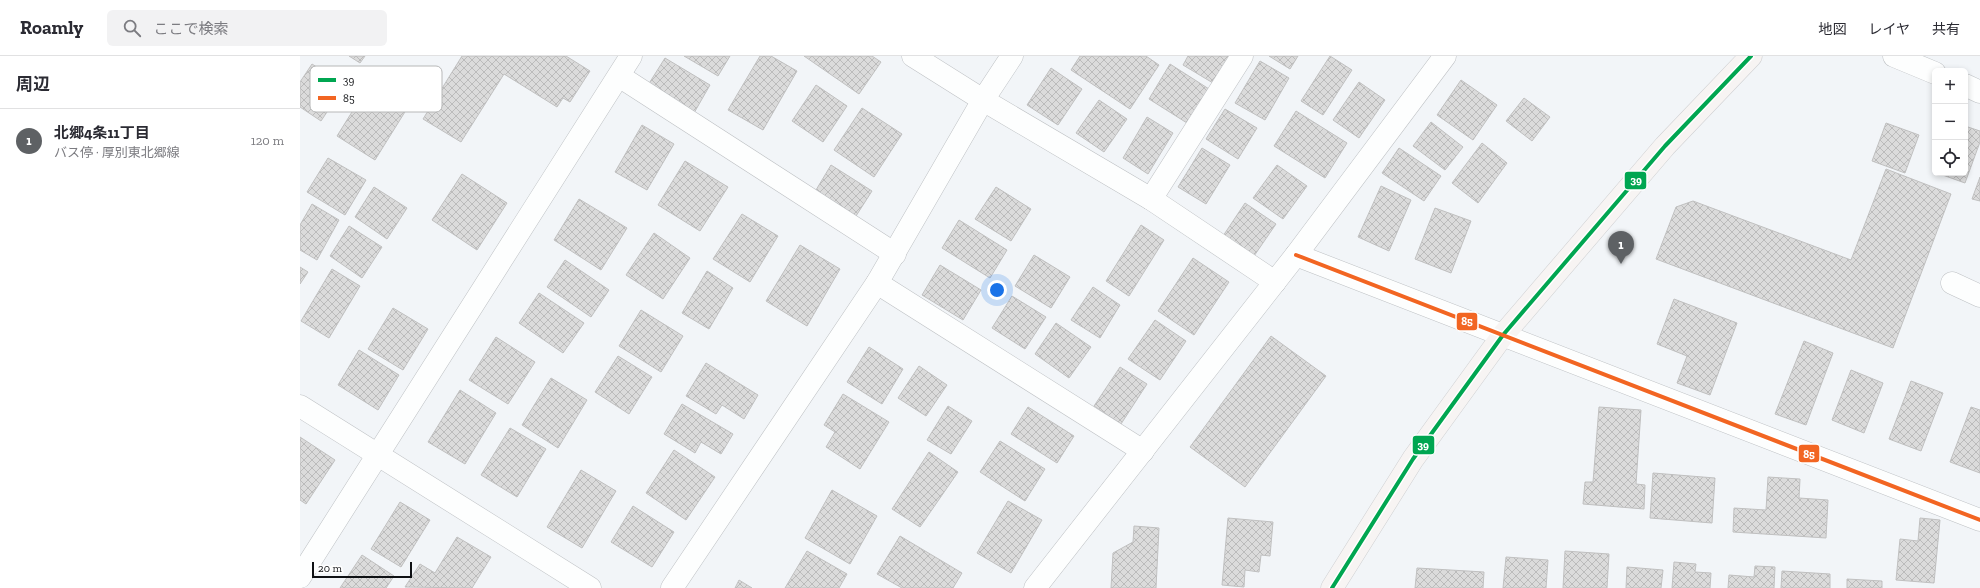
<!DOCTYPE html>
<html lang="ja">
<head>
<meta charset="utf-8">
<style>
  :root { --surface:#fff; --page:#f2f2f3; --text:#2b2b33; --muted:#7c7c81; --line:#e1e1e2; --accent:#5e6164 }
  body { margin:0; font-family:"Zilla Slab","Noto Sans JP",serif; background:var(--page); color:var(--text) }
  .controls { position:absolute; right:12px; top:12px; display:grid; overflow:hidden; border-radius:6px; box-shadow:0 2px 6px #0003 }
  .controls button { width:36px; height:36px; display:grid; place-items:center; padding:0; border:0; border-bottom:1px solid var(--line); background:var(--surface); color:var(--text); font:20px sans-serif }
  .scale { position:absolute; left:12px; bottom:10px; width:100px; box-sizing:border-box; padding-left:4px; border:2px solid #0f1114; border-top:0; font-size:11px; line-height:14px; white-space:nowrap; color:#0f1114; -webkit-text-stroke:3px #fff; paint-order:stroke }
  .you { position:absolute; left:697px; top:234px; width:14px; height:14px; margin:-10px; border:3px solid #fff; border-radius:50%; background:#1a73e8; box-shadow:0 0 0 6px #1a73e833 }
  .badge { display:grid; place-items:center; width:26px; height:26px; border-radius:50%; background:var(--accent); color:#fff; font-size:13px; font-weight:700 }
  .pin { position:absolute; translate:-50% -33px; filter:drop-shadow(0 1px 2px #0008) }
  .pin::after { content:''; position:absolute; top:21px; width:14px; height:12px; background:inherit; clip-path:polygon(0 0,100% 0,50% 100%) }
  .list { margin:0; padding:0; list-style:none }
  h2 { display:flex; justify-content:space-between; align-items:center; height:52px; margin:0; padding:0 16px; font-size:17px }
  h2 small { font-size:13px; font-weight:400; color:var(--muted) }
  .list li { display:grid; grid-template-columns:26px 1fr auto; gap:12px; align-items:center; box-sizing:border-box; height:64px; padding:0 16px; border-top:1px solid var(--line) }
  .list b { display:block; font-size:15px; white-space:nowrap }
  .list p { margin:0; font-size:13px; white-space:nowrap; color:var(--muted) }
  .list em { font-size:13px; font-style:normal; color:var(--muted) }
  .icon { flex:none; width:22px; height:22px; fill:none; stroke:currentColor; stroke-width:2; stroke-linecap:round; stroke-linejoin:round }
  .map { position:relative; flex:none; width:1680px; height:532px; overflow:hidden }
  header { display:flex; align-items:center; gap:24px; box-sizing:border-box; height:56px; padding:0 20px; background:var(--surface); border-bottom:1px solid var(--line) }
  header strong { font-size:19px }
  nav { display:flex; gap:22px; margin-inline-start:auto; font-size:14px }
  .search { width:280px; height:36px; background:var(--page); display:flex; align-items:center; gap:10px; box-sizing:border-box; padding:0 14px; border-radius:6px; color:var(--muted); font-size:15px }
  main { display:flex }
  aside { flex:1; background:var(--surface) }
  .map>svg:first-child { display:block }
</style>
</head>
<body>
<header>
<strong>Roamly</strong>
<div class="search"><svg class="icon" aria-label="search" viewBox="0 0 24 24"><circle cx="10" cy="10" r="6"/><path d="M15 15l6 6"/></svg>ここで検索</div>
<nav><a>地図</a><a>レイヤ</a><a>共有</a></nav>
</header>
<main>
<aside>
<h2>周辺<small></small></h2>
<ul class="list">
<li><span class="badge">1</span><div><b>北郷4条11丁目</b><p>バス停 · 厚別東北郷線</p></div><em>120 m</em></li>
</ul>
</aside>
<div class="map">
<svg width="1680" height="532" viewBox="0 0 1680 532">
  <defs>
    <pattern id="building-cross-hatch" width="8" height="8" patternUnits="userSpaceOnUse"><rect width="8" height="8" fill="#dbdbdb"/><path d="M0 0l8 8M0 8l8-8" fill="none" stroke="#bbb"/></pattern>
  </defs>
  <rect width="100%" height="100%" fill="#f2f5f8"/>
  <g fill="url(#building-cross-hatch)" stroke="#c0c0c0">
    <path d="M49 0H65L60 7Z"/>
    <path d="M162 0H266L290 15 270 46 263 42 257 51 204 18 161 86 123 63Z"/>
    <path d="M384 0H430L418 20Z"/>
    <path d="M460 0H471L497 15 463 74 428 54Z"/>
    <path d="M504 0H572L581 6 559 38Z"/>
    <path d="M780 0H846L859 9 830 53 771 14Z"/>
    <path d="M888 0H929L913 27 883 9Z"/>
    <path d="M969 0H998L990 13Z"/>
    <path d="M1030 0 1052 14 1023 59 1001 45Z"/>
    <path d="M365 2 410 29 394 57 348 29Z"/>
    <path d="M960 5 989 22 965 64 935 47Z"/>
    <path d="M12 8 45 29 21 65 0 51V26Z"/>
    <path d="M870 8 909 33 887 67 849 43Z"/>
    <path d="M751 12 782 33 758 69 727 49Z"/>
    <path d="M1161 24 1197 49 1173 84 1137 59Z"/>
    <path d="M1059 26 1085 44 1059 82 1033 64Z"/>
    <path d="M70 27 108 51 75 104 37 80Z"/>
    <path d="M516 29 547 50 523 86 492 65Z"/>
    <path d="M1224 42 1250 61 1232 85 1206 65Z"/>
    <path d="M799 44 827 63 804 96 776 77Z"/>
    <path d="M562 52 602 78 574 121 534 94Z"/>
    <path d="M925 53 957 72 938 103 906 83Z"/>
    <path d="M996 55 1047 87 1025 122 974 90Z"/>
    <path d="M847 61 873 77 848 118 823 102Z"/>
    <path d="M1131 66 1163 91 1145 114 1113 90Z"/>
    <path d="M1586 67 1619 79 1605 117 1572 105Z"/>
    <path d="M342 69 374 88 347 134 315 116Z"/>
    <path d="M1665 70 1680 75V86L1665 127 1637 117H1665Z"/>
    <path d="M1182 87 1207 107 1178 147 1152 127Z"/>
    <path d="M902 92 930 109 906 148 878 131Z"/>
    <path d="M1099 92 1141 120 1124 145 1082 117Z"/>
    <path d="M28 102 66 124 45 159 7 136Z"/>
    <path d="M385 105 428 131 400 175 358 149Z"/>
    <path d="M531 109 572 135 556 160 516 134Z"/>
    <path d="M977 109 1007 130 983 163 953 142Z"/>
    <path d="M1586 113 1651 138 1593 292 1356 203 1376 151 1393 145 1551 204Z"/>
    <path d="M162 118 207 147 177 194 132 164Z"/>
    <path d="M1680 121V145L1672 143Z"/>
    <path d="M1081 130 1111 144 1089 195 1058 181Z"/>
    <path d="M74 131 107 152 87 183 55 161Z"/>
    <path d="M696 131 731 153 711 185 675 163Z"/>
    <path d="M279 143 327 172 301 214 254 184Z"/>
    <path d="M945 147 976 168 952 203 921 183Z"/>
    <path d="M12 148 39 164 17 204 0 194V169Z"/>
    <path d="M1135 152 1171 165 1151 217 1115 203Z"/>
    <path d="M442 158 478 180 450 226 413 203Z"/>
    <path d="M659 164 707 194 690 222 642 192Z"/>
    <path d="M841 169 864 184 829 240 806 225Z"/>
    <path d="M49 170 82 191 62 222 30 200Z"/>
    <path d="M354 177 390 202 363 243 326 219Z"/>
    <path d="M500 189 540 213 507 270 466 245Z"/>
    <path d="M734 199 770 221 751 252 715 230Z"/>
    <path d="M893 202 929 226 894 279 858 255Z"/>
    <path d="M265 204 309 234 291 261 247 231Z"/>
    <path d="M640 209 681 234 663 264 622 239Z"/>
    <path d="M0 211 8 216 0 228Z"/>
    <path d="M32 213 60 230 29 282 1 265Z"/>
    <path d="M407 215 433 232 409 273 382 257Z"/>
    <path d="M793 231 820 249 800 282 771 264Z"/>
    <path d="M239 237 284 267 263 297 219 267Z"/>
    <path d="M712 240 746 261 725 293 692 272Z"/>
    <path d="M1374 243 1437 267 1410 339 1377 327 1387 300 1357 288Z"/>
    <path d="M93 252 128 273 103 314 68 293Z"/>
    <path d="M341 254 383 280 361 316 319 290Z"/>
    <path d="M855 264 886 285 860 324 828 303Z"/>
    <path d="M756 267 791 291 769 322 735 298Z"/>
    <path d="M971 280 1026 320 945 431 890 391Z"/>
    <path d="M196 281 235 306 208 348 169 324Z"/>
    <path d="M1504 285 1533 297 1506 369 1475 358Z"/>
    <path d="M569 291 603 313 582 348 547 326Z"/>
    <path d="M59 294 99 319 78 354 38 329Z"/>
    <path d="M318 300 352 321 329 358 295 336Z"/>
    <path d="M406 307 458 339 444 363 422 349 416 358 386 340Z"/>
    <path d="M619 310 647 329 626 360 598 342Z"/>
    <path d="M820 311 847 328 821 368 794 350Z"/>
    <path d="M1551 314 1583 327 1564 377 1532 364Z"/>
    <path d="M251 322 287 344 258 392 222 369Z"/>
    <path d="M1611 325 1643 337 1621 395 1589 383Z"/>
    <path d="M160 334 196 357 165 408 128 386Z"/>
    <path d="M543 338 589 366 560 413 526 391 535 376 524 369Z"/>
    <path d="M382 348 433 378 421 398 401 386 395 397 364 378Z"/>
    <path d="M648 350 672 365 651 398 627 384Z"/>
    <path d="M728 351 774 380 757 407 711 378Z"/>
    <path d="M1299 351 1341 354 1336 428 1345 429 1344 453 1283 448 1285 426H1293Z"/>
    <path d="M1671 351 1680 354V417L1650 406Z"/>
    <path d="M210 372 246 393 217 441 181 419Z"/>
    <path d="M0 381 35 404 6 448 0 444Z"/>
    <path d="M700 385 745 413 725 445 680 416Z"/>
    <path d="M374 394 415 421 386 464 346 437Z"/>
    <path d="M629 396 658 416 620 471 592 453Z"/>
    <path d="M281 414 316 435 282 492 247 471Z"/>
    <path d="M1353 417 1415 422 1412 467 1350 462Z"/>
    <path d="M1468 421 1500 423 1499 442 1528 444 1526 482 1433 476 1434 452 1466 454Z"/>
    <path d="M532 434 577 460 550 508 505 482Z"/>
    <path d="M708 445 742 464 711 517 677 497Z"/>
    <path d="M100 446 130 464 101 511 71 493Z"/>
    <path d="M333 450 374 476 352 511 311 486Z"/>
    <path d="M928 462 973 466 970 500 961 499 959 516 945 514 944 531 922 529Z"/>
    <path d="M1620 462 1640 464 1634 527 1596 524 1600 483 1618 485Z"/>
    <path d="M834 470 859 472 856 532H811L813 497 833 486Z"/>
    <path d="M600 480 662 517 653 532H602L577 518Z"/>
    <path d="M157 481 191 501 172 532 105 531 120 508 135 517Z"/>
    <path d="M507 495 547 518 539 532H485Z"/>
    <path d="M1265 495 1309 498 1307 532H1263Z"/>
    <path d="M62 499 94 520 86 532H40Z"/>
    <path d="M1206 501 1248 504 1246 532H1203Z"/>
    <path d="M1374 506 1396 508 1395 516 1411 517 1410 532H1372Z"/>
    <path d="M1455 510 1475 511 1474 532H1428L1429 519 1454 521Z"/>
    <path d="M1327 511 1363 514 1361 532H1326Z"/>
    <path d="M1117 512 1184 516 1183 532H1115Z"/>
    <path d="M1482 515 1530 518V532H1481Z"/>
    <path d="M1547 523 1582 525V532H1547Z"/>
    <path d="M439 524 452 532H435Z"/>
  </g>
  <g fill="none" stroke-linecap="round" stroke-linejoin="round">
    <defs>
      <g id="minor">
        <path d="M613 0 683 44 851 143 975 226"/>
        <path d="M1594 0 1635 17"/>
        <path d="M319 20 595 198"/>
        <path d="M1665 29 1680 36"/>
        <path d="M851 143 942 0"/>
        <path d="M996 199 1680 464"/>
        <path d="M577 227 843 395"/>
        <path d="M1652 227 1680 240"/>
        <path d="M0 350 290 532"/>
        <path d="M0 521 331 0"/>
        <path d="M372 532 577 227 683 44 712 0"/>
        <path d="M735 532 996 199 1145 0"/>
      </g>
      <path id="major" d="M1032 532 1113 403 1203 279 1365 90 1451 0"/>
    </defs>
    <use href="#minor" stroke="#bec1c4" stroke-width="23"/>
    <use href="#major" stroke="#cfd0d2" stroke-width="23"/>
    <use href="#minor" stroke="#fdfefe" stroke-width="22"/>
    <use href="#major" stroke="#f7f4f3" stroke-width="22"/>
    <defs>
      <path id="bus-1" d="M1032 532 1113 403 1203 279 1365 90 1451 0"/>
      <path id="bus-2" d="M996 199 1680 464"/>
    </defs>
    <use href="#bus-1" stroke="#fff" stroke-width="7"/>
    <use href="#bus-2" stroke="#fff" stroke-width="7"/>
    <use href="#bus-1" stroke="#00a651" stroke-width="4"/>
    <use href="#bus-2" stroke="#f26522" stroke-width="4"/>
  </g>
  <rect x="10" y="10" width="132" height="46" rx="6" fill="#fff" stroke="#b7b8b8" stroke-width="1"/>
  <rect x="18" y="22" width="18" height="4" fill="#00a651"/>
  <rect x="18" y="40" width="18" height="4" fill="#f26522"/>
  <g font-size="11" fill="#0f1114">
    <text x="43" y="28">39</text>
    <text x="43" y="46">85</text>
  </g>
  <g stroke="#fff" stroke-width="1.5">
    <rect x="1324" y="115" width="23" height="19" rx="4" fill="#00a651"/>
    <rect x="1156" y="256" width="22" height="19" rx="4" fill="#f26522"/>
    <rect x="1112" y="379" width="23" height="20" rx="4" fill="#00a651"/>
    <rect x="1498" y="388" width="22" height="19" rx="4" fill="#f26522"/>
  </g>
  <g font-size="11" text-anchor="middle" font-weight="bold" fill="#fff">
    <text x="1336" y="128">39</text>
    <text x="1167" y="269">85</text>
    <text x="1123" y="393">39</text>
    <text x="1509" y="402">85</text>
  </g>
</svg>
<div class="controls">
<button>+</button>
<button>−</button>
<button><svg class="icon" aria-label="locate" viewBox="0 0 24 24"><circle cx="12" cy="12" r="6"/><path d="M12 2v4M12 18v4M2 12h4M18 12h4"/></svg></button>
</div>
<div class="scale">20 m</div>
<div class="you"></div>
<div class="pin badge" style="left:1321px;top:208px">1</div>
</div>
</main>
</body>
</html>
